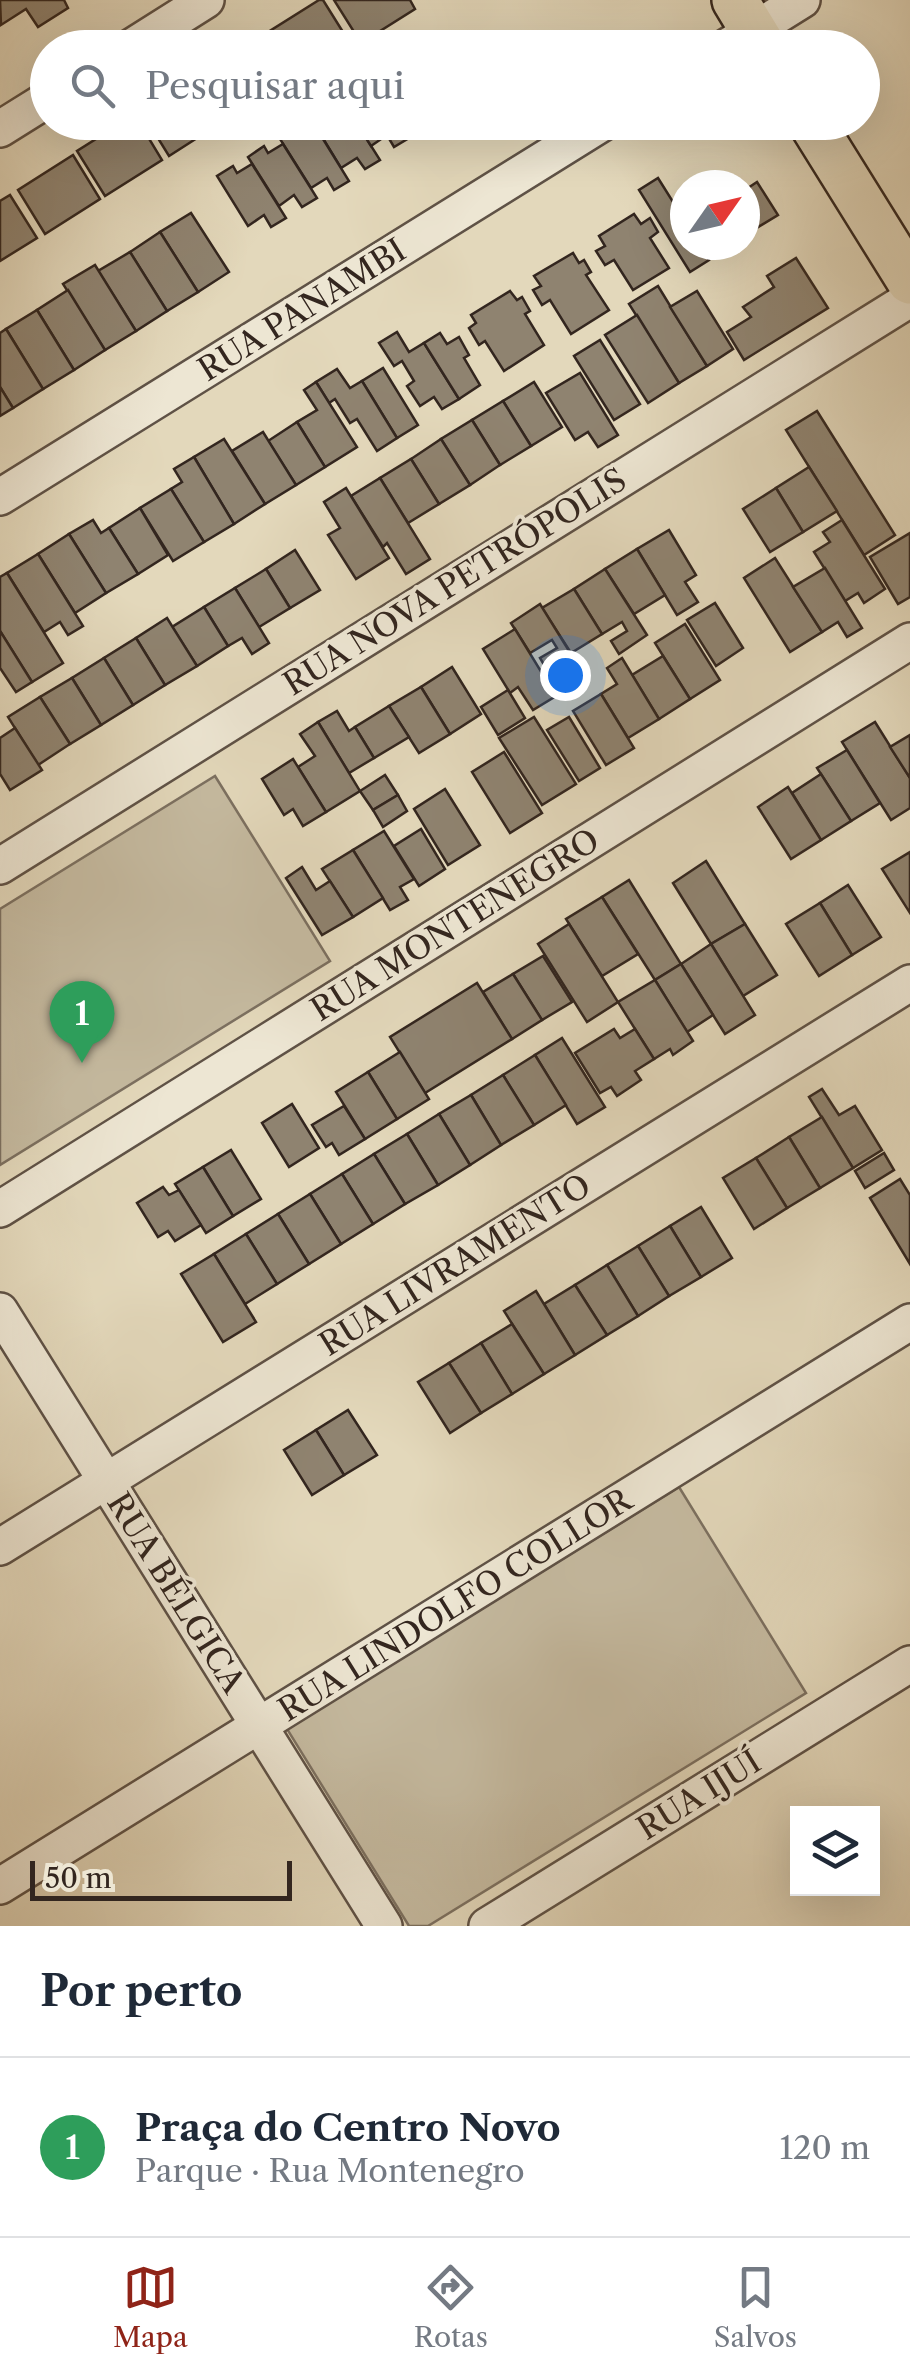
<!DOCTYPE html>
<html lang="pt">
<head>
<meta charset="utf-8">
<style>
  :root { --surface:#fff; --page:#f6f6f7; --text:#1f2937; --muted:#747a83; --line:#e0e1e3; --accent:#8f2418 }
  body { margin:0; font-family:"Libre Caslon Text",serif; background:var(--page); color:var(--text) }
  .controls { position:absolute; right:30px; bottom:30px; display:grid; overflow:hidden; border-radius:0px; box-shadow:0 10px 40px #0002 }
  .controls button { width:90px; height:90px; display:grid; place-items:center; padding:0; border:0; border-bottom:2px solid var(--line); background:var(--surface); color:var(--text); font:50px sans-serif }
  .compass { position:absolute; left:670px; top:170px; width:90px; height:90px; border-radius:50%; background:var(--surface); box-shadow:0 10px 40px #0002; rotate:56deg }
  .scale { position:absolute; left:30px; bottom:25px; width:262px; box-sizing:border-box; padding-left:10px; border:5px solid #33261f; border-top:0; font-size:28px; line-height:35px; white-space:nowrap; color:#33261f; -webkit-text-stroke:8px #ede6d3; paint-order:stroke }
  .you { position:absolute; left:565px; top:675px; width:35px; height:35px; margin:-25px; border:8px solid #fff; border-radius:50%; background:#1a73e8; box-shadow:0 0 0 15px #1a73e833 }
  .badge { display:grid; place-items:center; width:65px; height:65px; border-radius:50%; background:var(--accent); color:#fff; font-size:32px; font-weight:700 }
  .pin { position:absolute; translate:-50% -82px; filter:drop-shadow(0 2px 5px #0008) }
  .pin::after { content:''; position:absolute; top:52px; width:35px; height:30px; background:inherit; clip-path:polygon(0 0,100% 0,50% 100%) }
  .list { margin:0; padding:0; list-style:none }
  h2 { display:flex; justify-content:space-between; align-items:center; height:130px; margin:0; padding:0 40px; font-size:42px }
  h2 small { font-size:32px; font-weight:400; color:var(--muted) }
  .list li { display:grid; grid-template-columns:65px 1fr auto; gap:30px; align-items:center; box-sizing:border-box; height:180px; padding:0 40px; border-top:2px solid var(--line) }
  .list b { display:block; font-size:38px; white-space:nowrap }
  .list p { margin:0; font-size:32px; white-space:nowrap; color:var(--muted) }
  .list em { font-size:32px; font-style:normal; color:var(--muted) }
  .icon { flex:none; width:55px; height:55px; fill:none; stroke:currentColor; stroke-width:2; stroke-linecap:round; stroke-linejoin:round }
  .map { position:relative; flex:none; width:910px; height:1926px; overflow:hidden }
  .search { position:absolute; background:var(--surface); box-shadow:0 10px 40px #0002; left:30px; right:30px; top:30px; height:110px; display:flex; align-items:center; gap:25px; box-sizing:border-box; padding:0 35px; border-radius:55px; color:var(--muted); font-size:38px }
  .sheet { height:310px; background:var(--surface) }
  nav { display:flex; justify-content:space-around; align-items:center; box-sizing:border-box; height:140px; border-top:2px solid var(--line); background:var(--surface); font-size:28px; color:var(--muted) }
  nav a { display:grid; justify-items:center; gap:5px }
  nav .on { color:var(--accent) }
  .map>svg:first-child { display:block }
</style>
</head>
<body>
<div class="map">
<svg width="910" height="1926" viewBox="0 0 910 1926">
  <rect width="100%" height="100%" fill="#e3d8bb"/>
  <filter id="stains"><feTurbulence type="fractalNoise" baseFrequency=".002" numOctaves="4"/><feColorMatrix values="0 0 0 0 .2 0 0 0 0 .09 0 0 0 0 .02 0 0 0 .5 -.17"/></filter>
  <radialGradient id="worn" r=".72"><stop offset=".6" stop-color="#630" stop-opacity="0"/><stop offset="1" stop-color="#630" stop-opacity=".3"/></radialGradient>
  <g fill="#c5baa0" stroke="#7c7060" stroke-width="2.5">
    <path d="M215 776 330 961 0 1165V909Z"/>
    <path d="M679 1487 806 1693 428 1926H409L287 1729Z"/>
  </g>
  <g fill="#8f8370" stroke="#33261f" stroke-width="2.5">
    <path d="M0 0H64L68 8 38 27 26 9 1 25Z"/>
    <path d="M319 0H323L353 48H274L265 34Z"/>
    <path d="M334 0H410L415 9 361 43Z"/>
    <path d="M480 33 489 48H456Z"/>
    <path d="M123 122H139L162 160 105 196 77 151Z"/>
    <path d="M148 122H222L169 156Z"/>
    <path d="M313 122H356L380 160 365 169 357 158 341 168Z"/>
    <path d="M356 122H400L409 138 394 147 387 135 371 146Z"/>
    <path d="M402 122H435L411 137Z"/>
    <path d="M315 126 349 181 334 190 327 178 311 188 280 139 296 129 300 136Z"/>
    <path d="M283 144 317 198 302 207 294 195 279 206 248 157 264 146 268 153Z"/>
    <path d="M73 155 100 199 45 234 18 190Z"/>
    <path d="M252 164 286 218 271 227 264 215 248 226 217 176 233 166 237 173Z"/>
    <path d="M658 178 685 221V245H700L709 260 690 272 639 190Z"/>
    <path d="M757 182 778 215 745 235V190Z"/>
    <path d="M10 195 37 238 0 261V201Z"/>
    <path d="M191 213 229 272 198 292 160 232Z"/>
    <path d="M634 214 641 224 650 218 658 232 650 238 669 268 633 290 614 260 605 265 596 251 605 246 599 236Z"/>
    <path d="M160 232 198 292 167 311 130 252Z"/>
    <path d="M130 252 167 311 136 331 98 271Z"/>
    <path d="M573 253 579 263 584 260 591 272 586 275 609 310 571 334 550 300 542 305 533 290 541 286 534 276Z"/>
    <path d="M796 258 828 308 744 360 727 332 751 317 743 307 774 287 767 276Z"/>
    <path d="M95 265 136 331 105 350 63 284Z"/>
    <path d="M658 286 707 366 679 383 629 304Z"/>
    <path d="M68 290 105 350 74 370 37 310Z"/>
    <path d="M510 291 517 300 522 297 530 311 525 314 544 345 504 371 485 341 479 345 469 328 476 323 471 315Z"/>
    <path d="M697 291 733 349 707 366 670 307Z"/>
    <path d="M37 310 74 370 43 389 6 329Z"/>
    <path d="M637 315 679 383 648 403 605 335Z"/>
    <path d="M6 329 43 389 13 408 0 387V333Z"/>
    <path d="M397 332 409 352 424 343 459 399 442 409 434 397 420 406 407 386 414 381 402 361 394 366 379 343Z"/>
    <path d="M440 333 447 344 459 337 469 355 464 358 480 385 459 399 424 343Z"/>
    <path d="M600 340 640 404 614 420 574 356Z"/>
    <path d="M383 368 418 425 397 438 362 381Z"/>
    <path d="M337 369 350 388 362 381 397 438 377 451 357 419 350 423 335 399 329 403 316 382Z"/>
    <path d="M580 373 618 435 598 447 588 432 575 440 546 393Z"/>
    <path d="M316 382 357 447 325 467 297 422 317 410 304 390Z"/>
    <path d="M534 382 562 427 531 446 503 401Z"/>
    <path d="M0 387 13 408 0 416Z"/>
    <path d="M503 401 531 446 500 465 472 420Z"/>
    <path d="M817 411 895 535 864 555 786 430Z"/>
    <path d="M472 420 500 465 470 485 441 439Z"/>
    <path d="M297 422 325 467 296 485 268 441Z"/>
    <path d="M263 432 296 485 265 504 232 451Z"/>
    <path d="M224 439 265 504 234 524 194 457Z"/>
    <path d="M441 439 470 485 439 504 411 459Z"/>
    <path d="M194 457 234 524 204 542 171 489 182 482 174 469Z"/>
    <path d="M411 459 439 504 408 523 380 478Z"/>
    <path d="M809 467 837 511 803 532 776 488Z"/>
    <path d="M380 478 430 559 406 574 387 543 383 547 351 496Z"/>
    <path d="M346 488 389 558 356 579 328 535 340 528 324 502Z"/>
    <path d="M776 488 803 532 770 552 743 509Z"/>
    <path d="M171 489 204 542 173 561 140 508Z"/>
    <path d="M140 508 168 555 138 574 109 528Z"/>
    <path d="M93 520 101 533 109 528 138 574 106 593 69 534Z"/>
    <path d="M842 520 885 589 864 603 858 593 845 601 814 552 830 542 823 532Z"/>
    <path d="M669 530 696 575 685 582 698 602 677 615 637 549Z"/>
    <path d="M910 533V597L898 604 870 557Z"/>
    <path d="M69 534 106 593 75 613 38 554Z"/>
    <path d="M637 549 665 595 634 614 605 569Z"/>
    <path d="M295 550 320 590 290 608 266 569Z"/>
    <path d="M38 554 83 626 68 635 60 622 44 632 7 573Z"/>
    <path d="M775 558 822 632 790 652 744 578Z"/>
    <path d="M825 568 862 628 847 637 838 622 822 632 793 587Z"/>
    <path d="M266 569 290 608 259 627 235 588Z"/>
    <path d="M605 569 647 635 619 654 611 641 627 631 622 622 602 634 574 589Z"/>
    <path d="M7 573 63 663 32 682 0 631V577Z"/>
    <path d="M235 588 269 643 252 654 242 638 228 646 204 607Z"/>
    <path d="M574 589 602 634 571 653 542 608Z"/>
    <path d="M715 603 743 648 716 666 687 620Z"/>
    <path d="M540 604 579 667 554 682 540 658 557 648 552 640 530 653 511 623Z"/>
    <path d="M204 607 228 646 197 666 172 627Z"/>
    <path d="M167 618 197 666 165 685 136 638Z"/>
    <path d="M685 624 720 680 690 699 655 643Z"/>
    <path d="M515 629 556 696 533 710 518 687 510 693 483 649Z"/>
    <path d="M0 631 32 682 16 692 0 668Z"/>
    <path d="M136 638 165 685 133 705 104 658Z"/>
    <path d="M663 656 690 699 659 719 632 675Z"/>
    <path d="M104 658 133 705 101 725 72 678Z"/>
    <path d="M622 658 659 719 628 738 601 694 617 684 607 668Z"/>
    <path d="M452 667 481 714 450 734 421 687Z"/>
    <path d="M72 678 101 725 70 744 40 697Z"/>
    <path d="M421 687 450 734 419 753 389 706Z"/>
    <path d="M508 690 525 718 498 735 481 707Z"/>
    <path d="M601 694 634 748 606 765 573 711Z"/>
    <path d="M40 697 70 744 38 765 8 717Z"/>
    <path d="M389 706 409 737 374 758 355 727Z"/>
    <path d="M337 711 349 731 355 727 374 758 349 773 318 722Z"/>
    <path d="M534 717 576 784 542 805 499 738Z"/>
    <path d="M569 717 600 768 579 781 547 730Z"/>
    <path d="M318 722 360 791 326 812 298 767 315 756 300 734Z"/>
    <path d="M875 722 910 778V808L891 820 842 742Z"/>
    <path d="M15 728 42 770 10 790 0 774V738Z"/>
    <path d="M910 735V778L890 747Z"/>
    <path d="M847 750 880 803 851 821 817 768Z"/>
    <path d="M504 752 542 813 510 833 472 772Z"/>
    <path d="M293 759 326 812 303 826 293 809 284 815 262 779Z"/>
    <path d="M821 774 851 821 821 840 792 793Z"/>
    <path d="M385 775 398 795 373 810 360 791Z"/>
    <path d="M788 787 821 840 791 859 758 807Z"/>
    <path d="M445 789 480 845 448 865 414 809Z"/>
    <path d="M398 795 407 811 383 827 373 810Z"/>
    <path d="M421 829 445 869 419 886 394 846Z"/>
    <path d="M384 831 414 879 400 887 408 900 390 910 353 850Z"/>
    <path d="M353 850 383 898 353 917 322 869Z"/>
    <path d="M910 852V913L882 869Z"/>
    <path d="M706 861 745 924 711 944 673 883Z"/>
    <path d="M302 867 316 890 330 881 353 917 322 935 286 878Z"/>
    <path d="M629 880 681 964 655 980 602 897Z"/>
    <path d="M848 885 881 937 852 955 820 903Z"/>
    <path d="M602 897 638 954 602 976 566 919Z"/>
    <path d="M820 903 852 955 819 976 786 924Z"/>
    <path d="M569 924 618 1002 587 1022 538 944Z"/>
    <path d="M745 924 777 975 743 996 711 944Z"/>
    <path d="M711 944 755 1015 725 1034 681 964Z"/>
    <path d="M543 956 572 1002 542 1020 513 974Z"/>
    <path d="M681 964 713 1015 687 1032 655 980Z"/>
    <path d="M513 974 542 1020 512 1039 483 992Z"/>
    <path d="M655 980 693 1041 673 1055 670 1049 654 1059 618 1002Z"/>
    <path d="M477 983 512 1039 425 1093 390 1037Z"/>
    <path d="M614 1029 620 1038 635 1029 654 1059 635 1071 641 1080 617 1096 611 1087 600 1093 575 1053Z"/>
    <path d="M562 1038 605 1107 577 1124 535 1055Z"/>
    <path d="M400 1052 429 1099 397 1119 368 1072Z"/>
    <path d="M535 1055 566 1105 534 1125 503 1075Z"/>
    <path d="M368 1072 397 1119 365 1139 336 1092Z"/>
    <path d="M503 1075 534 1125 501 1145 471 1095Z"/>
    <path d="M822 1089 839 1115 855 1106 882 1150 853 1168 809 1097Z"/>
    <path d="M471 1095 501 1145 470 1165 439 1114Z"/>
    <path d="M292 1104 319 1148 289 1167 262 1123Z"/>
    <path d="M344 1106 365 1139 339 1155 332 1143 326 1147 312 1125Z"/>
    <path d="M439 1114 470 1165 438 1185 407 1134Z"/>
    <path d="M822 1117 853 1168 820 1188 789 1137Z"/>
    <path d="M407 1134 438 1185 405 1204 374 1154Z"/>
    <path d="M789 1137 820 1188 787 1208 756 1158Z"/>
    <path d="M231 1150 261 1199 233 1216 203 1167Z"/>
    <path d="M884 1153 894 1170 865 1188 855 1171Z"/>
    <path d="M374 1154 405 1204 373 1224 342 1174Z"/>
    <path d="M756 1158 787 1208 754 1229 723 1178Z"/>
    <path d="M203 1167 233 1216 206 1233 175 1184Z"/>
    <path d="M342 1174 373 1224 341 1244 310 1194Z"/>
    <path d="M900 1179 910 1195V1264L870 1198Z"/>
    <path d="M163 1187 169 1195 179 1190 201 1225 175 1241 168 1231 158 1237 137 1203Z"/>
    <path d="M310 1194 341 1244 309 1264 278 1214Z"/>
    <path d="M701 1207 732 1258 701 1277 670 1226Z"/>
    <path d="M278 1214 309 1264 277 1284 246 1234Z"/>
    <path d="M670 1226 701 1277 669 1296 638 1246Z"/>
    <path d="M246 1234 277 1284 245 1304 214 1254Z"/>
    <path d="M638 1246 669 1296 638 1316 607 1265Z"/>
    <path d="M214 1254 256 1322 223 1342 181 1274Z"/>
    <path d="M607 1265 638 1316 607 1335 575 1285Z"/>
    <path d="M575 1285 607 1335 575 1355 544 1304Z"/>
    <path d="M536 1291 575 1355 544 1374 504 1311Z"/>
    <path d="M512 1324 544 1374 512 1394 481 1343Z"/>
    <path d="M481 1343 512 1394 481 1413 449 1363Z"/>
    <path d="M449 1363 481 1413 450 1433 418 1382Z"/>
    <path d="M348 1410 377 1455 344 1475 316 1430Z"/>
    <path d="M316 1430 344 1475 312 1495 284 1450Z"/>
  </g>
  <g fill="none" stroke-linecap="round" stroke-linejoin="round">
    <defs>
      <g id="minor">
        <path d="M130 48 206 0"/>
        <path d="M725 48 802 0"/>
        <path d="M0 129 48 99"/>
        <path d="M0 497 604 122"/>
        <path d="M0 866 910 299"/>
        <path d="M0 1209 910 641"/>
        <path d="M0 1311 384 1926"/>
        <path d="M0 1547 910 983"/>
        <path d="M0 1886 910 1322"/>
        <path d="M487 1926 910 1664"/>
      </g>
      <g id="major">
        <path d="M735 0 764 48"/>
        <path d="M811 122 910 281"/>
      </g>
    </defs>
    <use href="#minor" stroke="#5f5246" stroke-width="40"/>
    <use href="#major" stroke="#33261f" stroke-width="50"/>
    <use href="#minor" stroke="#ede6d3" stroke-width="35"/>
    <use href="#major" stroke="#e3d8bb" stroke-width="45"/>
  </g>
  <g text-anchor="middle" stroke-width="8" stroke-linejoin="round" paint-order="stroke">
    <g font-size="32" fill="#33261f" stroke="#ede6d3">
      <text transform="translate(302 310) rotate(-32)" y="11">RUA PANAMBI</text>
      <text transform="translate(455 582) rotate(-32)" y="11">RUA NOVA PETRÓPOLIS</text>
      <text transform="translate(455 925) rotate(-32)" y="11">RUA MONTENEGRO</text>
      <text transform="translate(455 1265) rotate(-32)" y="11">RUA LIVRAMENTO</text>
      <text transform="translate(176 1593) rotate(58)" y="11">RUA BÉLGICA</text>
      <text transform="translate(455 1605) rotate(-32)" y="11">RUA LINDOLFO COLLOR</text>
      <text transform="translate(699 1795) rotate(-32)" y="11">RUA IJUÍ</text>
    </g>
  </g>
  <rect width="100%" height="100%" filter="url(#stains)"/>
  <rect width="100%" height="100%" fill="url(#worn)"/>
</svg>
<div class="controls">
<button><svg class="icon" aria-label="layers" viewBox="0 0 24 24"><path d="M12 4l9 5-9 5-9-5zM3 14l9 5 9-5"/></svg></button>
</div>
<svg class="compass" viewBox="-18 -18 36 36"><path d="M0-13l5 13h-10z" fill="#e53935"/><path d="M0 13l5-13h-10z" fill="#747a83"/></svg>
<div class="scale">50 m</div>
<div class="you"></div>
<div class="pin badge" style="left:82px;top:1063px;background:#2e9e5b">1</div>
<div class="search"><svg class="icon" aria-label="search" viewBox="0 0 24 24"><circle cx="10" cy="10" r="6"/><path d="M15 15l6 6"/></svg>Pesquisar aqui</div>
</div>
<section class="sheet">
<h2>Por perto<small></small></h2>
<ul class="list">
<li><span class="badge" style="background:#2e9e5b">1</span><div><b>Praça do Centro Novo</b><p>Parque · Rua Montenegro</p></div><em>120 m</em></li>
</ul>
</section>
<nav>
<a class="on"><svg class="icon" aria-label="map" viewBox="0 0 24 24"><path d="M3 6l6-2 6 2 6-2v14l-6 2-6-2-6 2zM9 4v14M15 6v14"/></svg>Mapa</a>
<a><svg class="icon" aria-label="directions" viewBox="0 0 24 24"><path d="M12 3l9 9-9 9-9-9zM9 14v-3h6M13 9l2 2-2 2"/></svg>Rotas</a>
<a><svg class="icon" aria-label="saved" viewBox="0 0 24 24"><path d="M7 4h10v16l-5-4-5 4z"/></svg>Salvos</a>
</nav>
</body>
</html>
